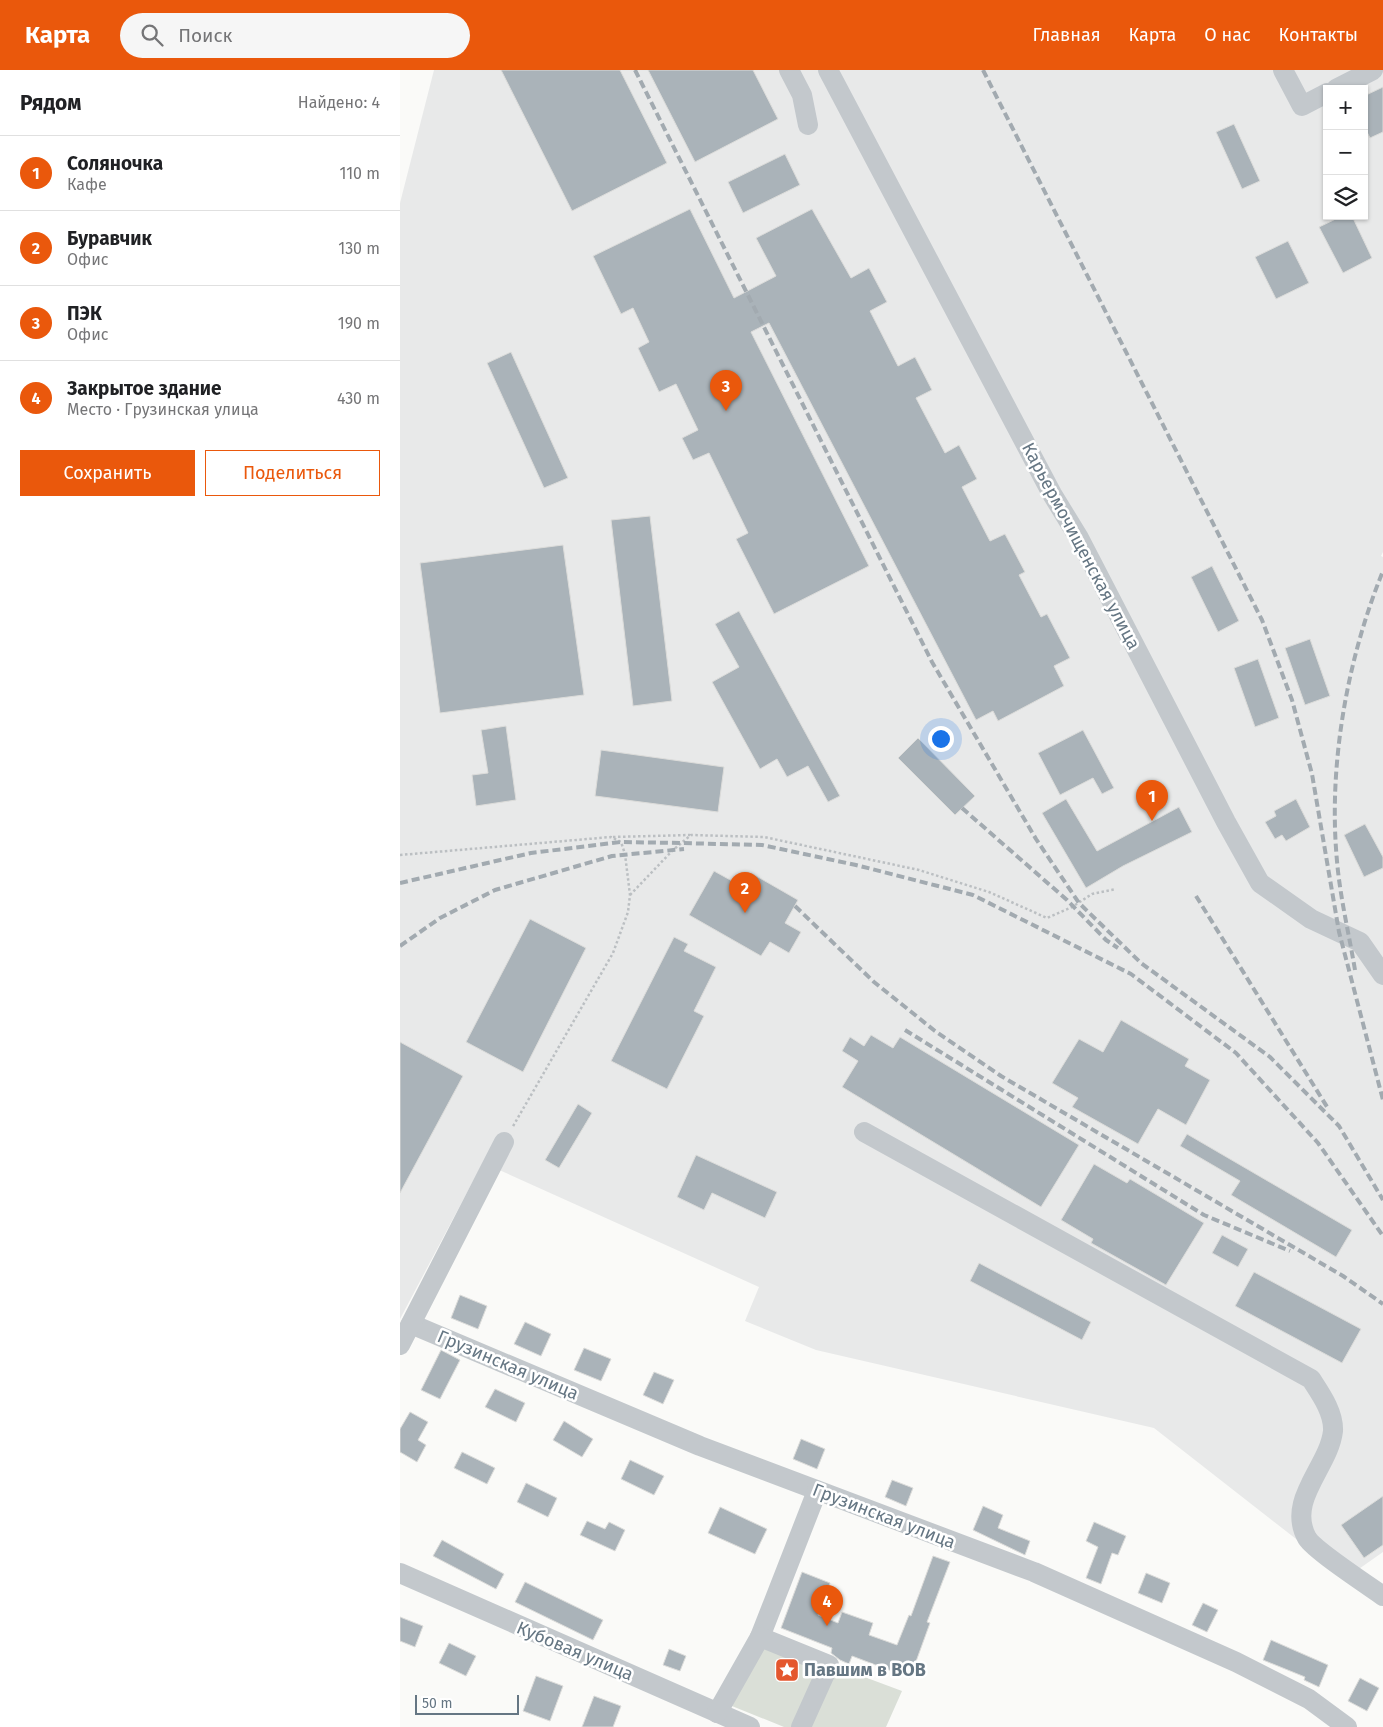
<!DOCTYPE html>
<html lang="ru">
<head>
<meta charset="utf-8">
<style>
  :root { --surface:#fff; --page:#f6f6f6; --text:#202124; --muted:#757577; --line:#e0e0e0; --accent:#ea580c }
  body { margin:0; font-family:"Fira Sans",sans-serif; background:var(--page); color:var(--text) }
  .controls { position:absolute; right:15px; top:15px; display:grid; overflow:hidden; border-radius:0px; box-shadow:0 1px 4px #0004 }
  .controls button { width:45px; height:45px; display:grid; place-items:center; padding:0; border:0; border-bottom:1px solid var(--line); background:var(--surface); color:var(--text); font:25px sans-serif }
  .scale { position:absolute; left:15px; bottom:12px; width:104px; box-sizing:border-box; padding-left:5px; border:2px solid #657683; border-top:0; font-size:14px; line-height:18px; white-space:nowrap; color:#657683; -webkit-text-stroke:4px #fff; paint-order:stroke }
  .you { position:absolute; left:540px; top:668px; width:18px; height:18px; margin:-12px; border:4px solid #fff; border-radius:50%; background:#1a73e8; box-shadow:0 0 0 8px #1a73e833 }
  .badge { display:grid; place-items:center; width:32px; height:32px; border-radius:50%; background:var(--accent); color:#fff; font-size:16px; font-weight:700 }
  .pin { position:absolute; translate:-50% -41px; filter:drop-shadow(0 1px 2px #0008) }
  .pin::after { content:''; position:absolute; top:26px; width:18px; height:15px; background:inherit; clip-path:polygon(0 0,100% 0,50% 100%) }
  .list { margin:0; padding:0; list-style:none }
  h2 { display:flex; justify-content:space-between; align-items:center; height:65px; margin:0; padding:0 20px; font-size:21px }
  h2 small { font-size:16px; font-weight:400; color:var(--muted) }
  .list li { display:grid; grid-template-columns:32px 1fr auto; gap:15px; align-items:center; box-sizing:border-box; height:75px; padding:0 20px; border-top:1px solid var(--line) }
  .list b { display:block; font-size:19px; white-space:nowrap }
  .list p { margin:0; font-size:16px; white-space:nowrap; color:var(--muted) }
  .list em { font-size:16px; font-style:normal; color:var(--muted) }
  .actions { display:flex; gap:10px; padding:15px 20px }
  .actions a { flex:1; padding:11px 0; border:1px solid var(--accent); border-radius:0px; text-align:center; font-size:18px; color:var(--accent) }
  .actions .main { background:var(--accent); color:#fff }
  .icon { flex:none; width:28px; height:28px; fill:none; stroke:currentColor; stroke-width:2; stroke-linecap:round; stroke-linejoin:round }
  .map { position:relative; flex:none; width:983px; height:1657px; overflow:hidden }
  header { display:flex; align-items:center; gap:30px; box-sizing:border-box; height:70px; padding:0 25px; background:var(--accent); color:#fff }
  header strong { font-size:24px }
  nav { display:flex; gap:28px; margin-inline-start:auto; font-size:18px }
  .search { width:350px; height:45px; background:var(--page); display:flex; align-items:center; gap:12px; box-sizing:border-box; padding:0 18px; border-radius:28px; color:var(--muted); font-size:19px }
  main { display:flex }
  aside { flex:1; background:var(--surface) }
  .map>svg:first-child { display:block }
</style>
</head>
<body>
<header>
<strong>Карта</strong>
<div class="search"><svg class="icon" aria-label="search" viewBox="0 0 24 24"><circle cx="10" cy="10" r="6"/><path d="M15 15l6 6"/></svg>Поиск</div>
<nav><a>Главная</a><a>Карта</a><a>О нас</a><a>Контакты</a></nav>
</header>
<main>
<aside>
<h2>Рядом<small>Найдено: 4</small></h2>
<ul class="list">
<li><span class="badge">1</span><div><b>Соляночка</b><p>Кафе</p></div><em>110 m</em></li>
<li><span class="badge">2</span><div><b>Буравчик</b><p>Офис</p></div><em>130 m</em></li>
<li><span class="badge">3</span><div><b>ПЭК</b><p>Офис</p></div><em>190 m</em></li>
<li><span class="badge">4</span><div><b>Закрытое здание</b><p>Место · Грузинская улица</p></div><em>430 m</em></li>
</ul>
<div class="actions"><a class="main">Сохранить</a><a>Поделиться</a></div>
</aside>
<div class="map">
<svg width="983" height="1657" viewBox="0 0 983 1657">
  <rect width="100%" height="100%" fill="#fafaf8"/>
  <path fill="#e8e9e9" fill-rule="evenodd" d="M34 0H983V482L981 486 983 487V1482L946 1508 754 1358 416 1280 345 1251 359 1217 97 1099 81 1096 0 1249V133ZM927 19H964V146H927Z"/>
  <path fill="#dadfd7" d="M365 1565 435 1596 502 1621 486 1657H384L327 1634Z"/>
  <g fill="#aab3b9" stroke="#dcdcda">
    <path d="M101 0H220L267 93 172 141Z"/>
    <path d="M248 0H353L378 49 295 92Z"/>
    <path d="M983 17V62L970 68 964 56V26Z"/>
    <path d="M834 54 860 111 842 119 816 62Z"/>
    <path d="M385 84 400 115 343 143 328 112Z"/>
    <path d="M290 139 334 228 376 206 356 168 412 139 451 208 469 198 487 232 470 241 498 296 515 287 532 320 516 328 545 383 559 375 577 409 562 417 590 471 605 464 625 502 619 505 641 547 647 544 670 588 654 596 664 616 598 651 593 641 576 650 369 253 351 262 469 496 374 544 336 469 348 463 309 383 293 390 282 368 298 360 276 314 259 322 238 278 249 272 233 238 221 244 193 186Z"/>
    <path d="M942 146H952L972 188 943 203 919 157Z"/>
    <path d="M888 171 909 213 876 229 855 187Z"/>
    <path d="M111 282 168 408 144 418 87 293Z"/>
    <path d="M250 446 272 631 233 636 211 450Z"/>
    <path d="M163 475 184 625 40 643 20 493Z"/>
    <path d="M812 496 839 551 818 562 791 507Z"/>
    <path d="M339 541 440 726 428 732 408 696 387 707 377 689 360 699 312 612 339 597 315 554Z"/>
    <path d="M910 569 930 626 905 635 885 578Z"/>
    <path d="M858 589 879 648 855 657 834 598Z"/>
    <path d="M106 656 116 730 76 736 72 705 88 703 81 660Z"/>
    <path d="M683 660 714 718 702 724 693 708 660 725 638 683Z"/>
    <path d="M518 668 575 726 555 745 498 688Z"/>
    <path d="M201 680 324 697 318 742 195 726Z"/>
    <path d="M666 729 697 781 779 737 792 762 723 796 686 818 642 743Z"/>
    <path d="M896 729 910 757 886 771 882 765 875 769 865 752 876 746 874 741Z"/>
    <path d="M965 754 983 787V798L964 807 944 765Z"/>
    <path d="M314 801 343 817 351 803 398 830 385 853 401 862 389 883 370 872 361 886 289 845Z"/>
    <path d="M130 849 186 878 123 1002 66 972Z"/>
    <path d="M274 867 288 874 284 881 316 897 294 941 304 946 267 1019 211 991Z"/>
    <path d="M721 950 789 989 785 996 810 1010 786 1055 758 1039 738 1074 672 1037 678 1028 652 1013 679 969 703 982Z"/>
    <path d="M471 965 493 978 500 967 679 1075 641 1137 442 1017 458 991 442 981 450 967 464 976Z"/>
    <path d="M0 972 63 1006 0 1123Z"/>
    <path d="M178 1034 192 1043 159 1098 145 1090Z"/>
    <path d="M787 1064 952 1160 936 1187 831 1125 840 1111 780 1076Z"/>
    <path d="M296 1085 377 1122 365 1148 312 1123 304 1140 277 1127Z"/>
    <path d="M694 1094 727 1113 730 1109 804 1153 766 1215 691 1173 693 1169 661 1150Z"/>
    <path d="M822 1165 848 1179 838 1197 812 1183Z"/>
    <path d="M579 1193 691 1252 682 1270 570 1211Z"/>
    <path d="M854 1202 961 1259 942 1293 835 1236Z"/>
    <path d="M60 1225 87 1236 78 1259 51 1248Z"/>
    <path d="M125 1252 151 1264 141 1286 114 1274Z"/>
    <path d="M184 1278 211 1289 201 1311 174 1300Z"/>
    <path d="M41 1280 60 1290 40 1329 21 1320Z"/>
    <path d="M254 1302 274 1310 263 1334 243 1325Z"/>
    <path d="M95 1319 125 1333 116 1352 85 1337Z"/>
    <path d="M10 1342 28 1352 18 1370 26 1375 17 1392 0 1382V1359Z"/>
    <path d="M164 1351 193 1369 182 1387 153 1370Z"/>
    <path d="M401 1369 425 1379 417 1399 393 1389Z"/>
    <path d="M62 1382 95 1398 87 1414 54 1398Z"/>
    <path d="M230 1390 264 1406 254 1425 221 1409Z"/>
    <path d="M492 1410 513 1418 506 1436 485 1427Z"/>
    <path d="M126 1413 157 1428 148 1447 117 1432Z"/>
    <path d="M983 1426V1475L964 1488 941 1455Z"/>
    <path d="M583 1436 603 1445 598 1458 630 1471 625 1485 573 1460Z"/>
    <path d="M320 1437 367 1459 355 1484 308 1463Z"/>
    <path d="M187 1451 205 1459 209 1452 225 1460 215 1481 180 1465Z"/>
    <path d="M694 1452 726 1466 718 1485 712 1483 701 1514 686 1508 698 1477 686 1471Z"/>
    <path d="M42 1470 104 1504 96 1519 33 1486Z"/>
    <path d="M533 1486 550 1492 527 1552 530 1553 510 1608 452 1586 449 1594 440 1590 431 1583 432 1578 381 1558 402 1502 430 1513 418 1545 438 1553 442 1542 473 1553 469 1565 497 1575 509 1545 511 1546Z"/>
    <path d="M746 1503 770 1513 762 1533 738 1523Z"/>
    <path d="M125 1512 203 1550 193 1570 115 1532Z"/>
    <path d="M803 1533 818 1540 807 1562 792 1555Z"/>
    <path d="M0 1547 23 1556 15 1577 0 1571Z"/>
    <path d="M871 1570 928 1595 919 1617 904 1610 905 1607 863 1590Z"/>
    <path d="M49 1573 76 1586 66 1606 39 1593Z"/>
    <path d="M269 1579 286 1586 280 1601 263 1595Z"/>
    <path d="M136 1606 163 1616 150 1651 123 1641Z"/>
    <path d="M960 1608 979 1618 967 1641 948 1631Z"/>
    <path d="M194 1626 221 1636 213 1657H182Z"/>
  </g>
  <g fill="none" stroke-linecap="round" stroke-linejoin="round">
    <g stroke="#bbbfc2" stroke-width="2.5" stroke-dasharray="2.5 2.5" stroke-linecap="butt">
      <path d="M213 767 290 765"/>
      <path d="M0 785 211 767 221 772 225 784 230 825 228 842 213 883 112 1058"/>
      <path d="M230 825 273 780 291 765 364 767 519 800 589 822 647 848 672 837 692 824 716 819"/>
    </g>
    <g stroke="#c3c8cc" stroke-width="20">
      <path d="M389 0 402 25 408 55"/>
      <path d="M428 0 652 424 679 468 826 752 860 813 911 849 960 872 983 905"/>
      <path d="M883 0 902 36 927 23"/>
      <path d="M936 19 973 0"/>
      <path d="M464 1062 911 1309C920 1323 934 1342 933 1361 929 1397 886 1430 907 1468 914 1480 969 1516 983 1526"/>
      <path d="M11 1254 300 1376 634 1502 836 1592 909 1629 947 1657"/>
      <path d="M0 1275 104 1072"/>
      <path d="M0 1503 350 1657"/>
      <path d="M360 1567 417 1421"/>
      <path d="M317 1643 360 1567 429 1595 401 1657"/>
    </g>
    <g stroke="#a2aab0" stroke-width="4" stroke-dasharray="8 4" stroke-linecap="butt">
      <path d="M235 0 532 592 636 769 679 833 741 893 870 987 939 1056 983 1130"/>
      <path d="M583 0 862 550 892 630 912 704 939 862 983 1030"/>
      <path d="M562 738 667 830 706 870 718 878"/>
      <path d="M0 813 131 783 221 772 280 773 362 775 456 795 573 825 731 904 836 983 918 1073 983 1166"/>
      <path d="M796 826 929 1040"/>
      <path d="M395 836 474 912 535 961 601 1006 943 1206 983 1234"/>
      <path d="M0 876 40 848 95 820 212 786 284 779"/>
      <path d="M955 900C949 864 940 827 937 791 928 696 947 589 983 501"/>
      <path d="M505 960 804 1145 890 1181"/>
    </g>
  </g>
  <defs>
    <symbol id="sight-square" viewBox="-11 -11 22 22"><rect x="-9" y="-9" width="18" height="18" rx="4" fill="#e4572e" stroke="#fff"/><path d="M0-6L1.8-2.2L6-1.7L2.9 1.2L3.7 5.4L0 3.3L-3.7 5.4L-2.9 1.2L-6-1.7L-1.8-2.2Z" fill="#fff"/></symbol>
  </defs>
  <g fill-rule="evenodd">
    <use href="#sight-square" x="373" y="1586" width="28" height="28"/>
  </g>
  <g text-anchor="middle" stroke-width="5" stroke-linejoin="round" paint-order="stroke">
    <g font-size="18" fill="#657683" stroke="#fff">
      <text transform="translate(681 476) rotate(62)" y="6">Карьермочищенская улица</text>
      <text transform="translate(108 1295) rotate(23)" y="6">Грузинская улица</text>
      <text transform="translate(484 1446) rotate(21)" y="6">Грузинская улица</text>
      <text transform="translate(175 1581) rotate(23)" y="6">Кубовая улица</text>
    </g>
    <g font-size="18" font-weight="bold" fill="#657683" stroke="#fff" text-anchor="start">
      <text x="404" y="1606">Павшим в ВОВ</text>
    </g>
  </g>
</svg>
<div class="controls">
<button>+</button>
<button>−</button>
<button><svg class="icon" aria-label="layers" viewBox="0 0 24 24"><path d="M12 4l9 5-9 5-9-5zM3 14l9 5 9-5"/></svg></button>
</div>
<div class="scale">50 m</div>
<div class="you"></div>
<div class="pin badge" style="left:752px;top:751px">1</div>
<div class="pin badge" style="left:345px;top:843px">2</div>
<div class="pin badge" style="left:326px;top:341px">3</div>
<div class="pin badge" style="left:427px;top:1556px">4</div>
</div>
</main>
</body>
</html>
